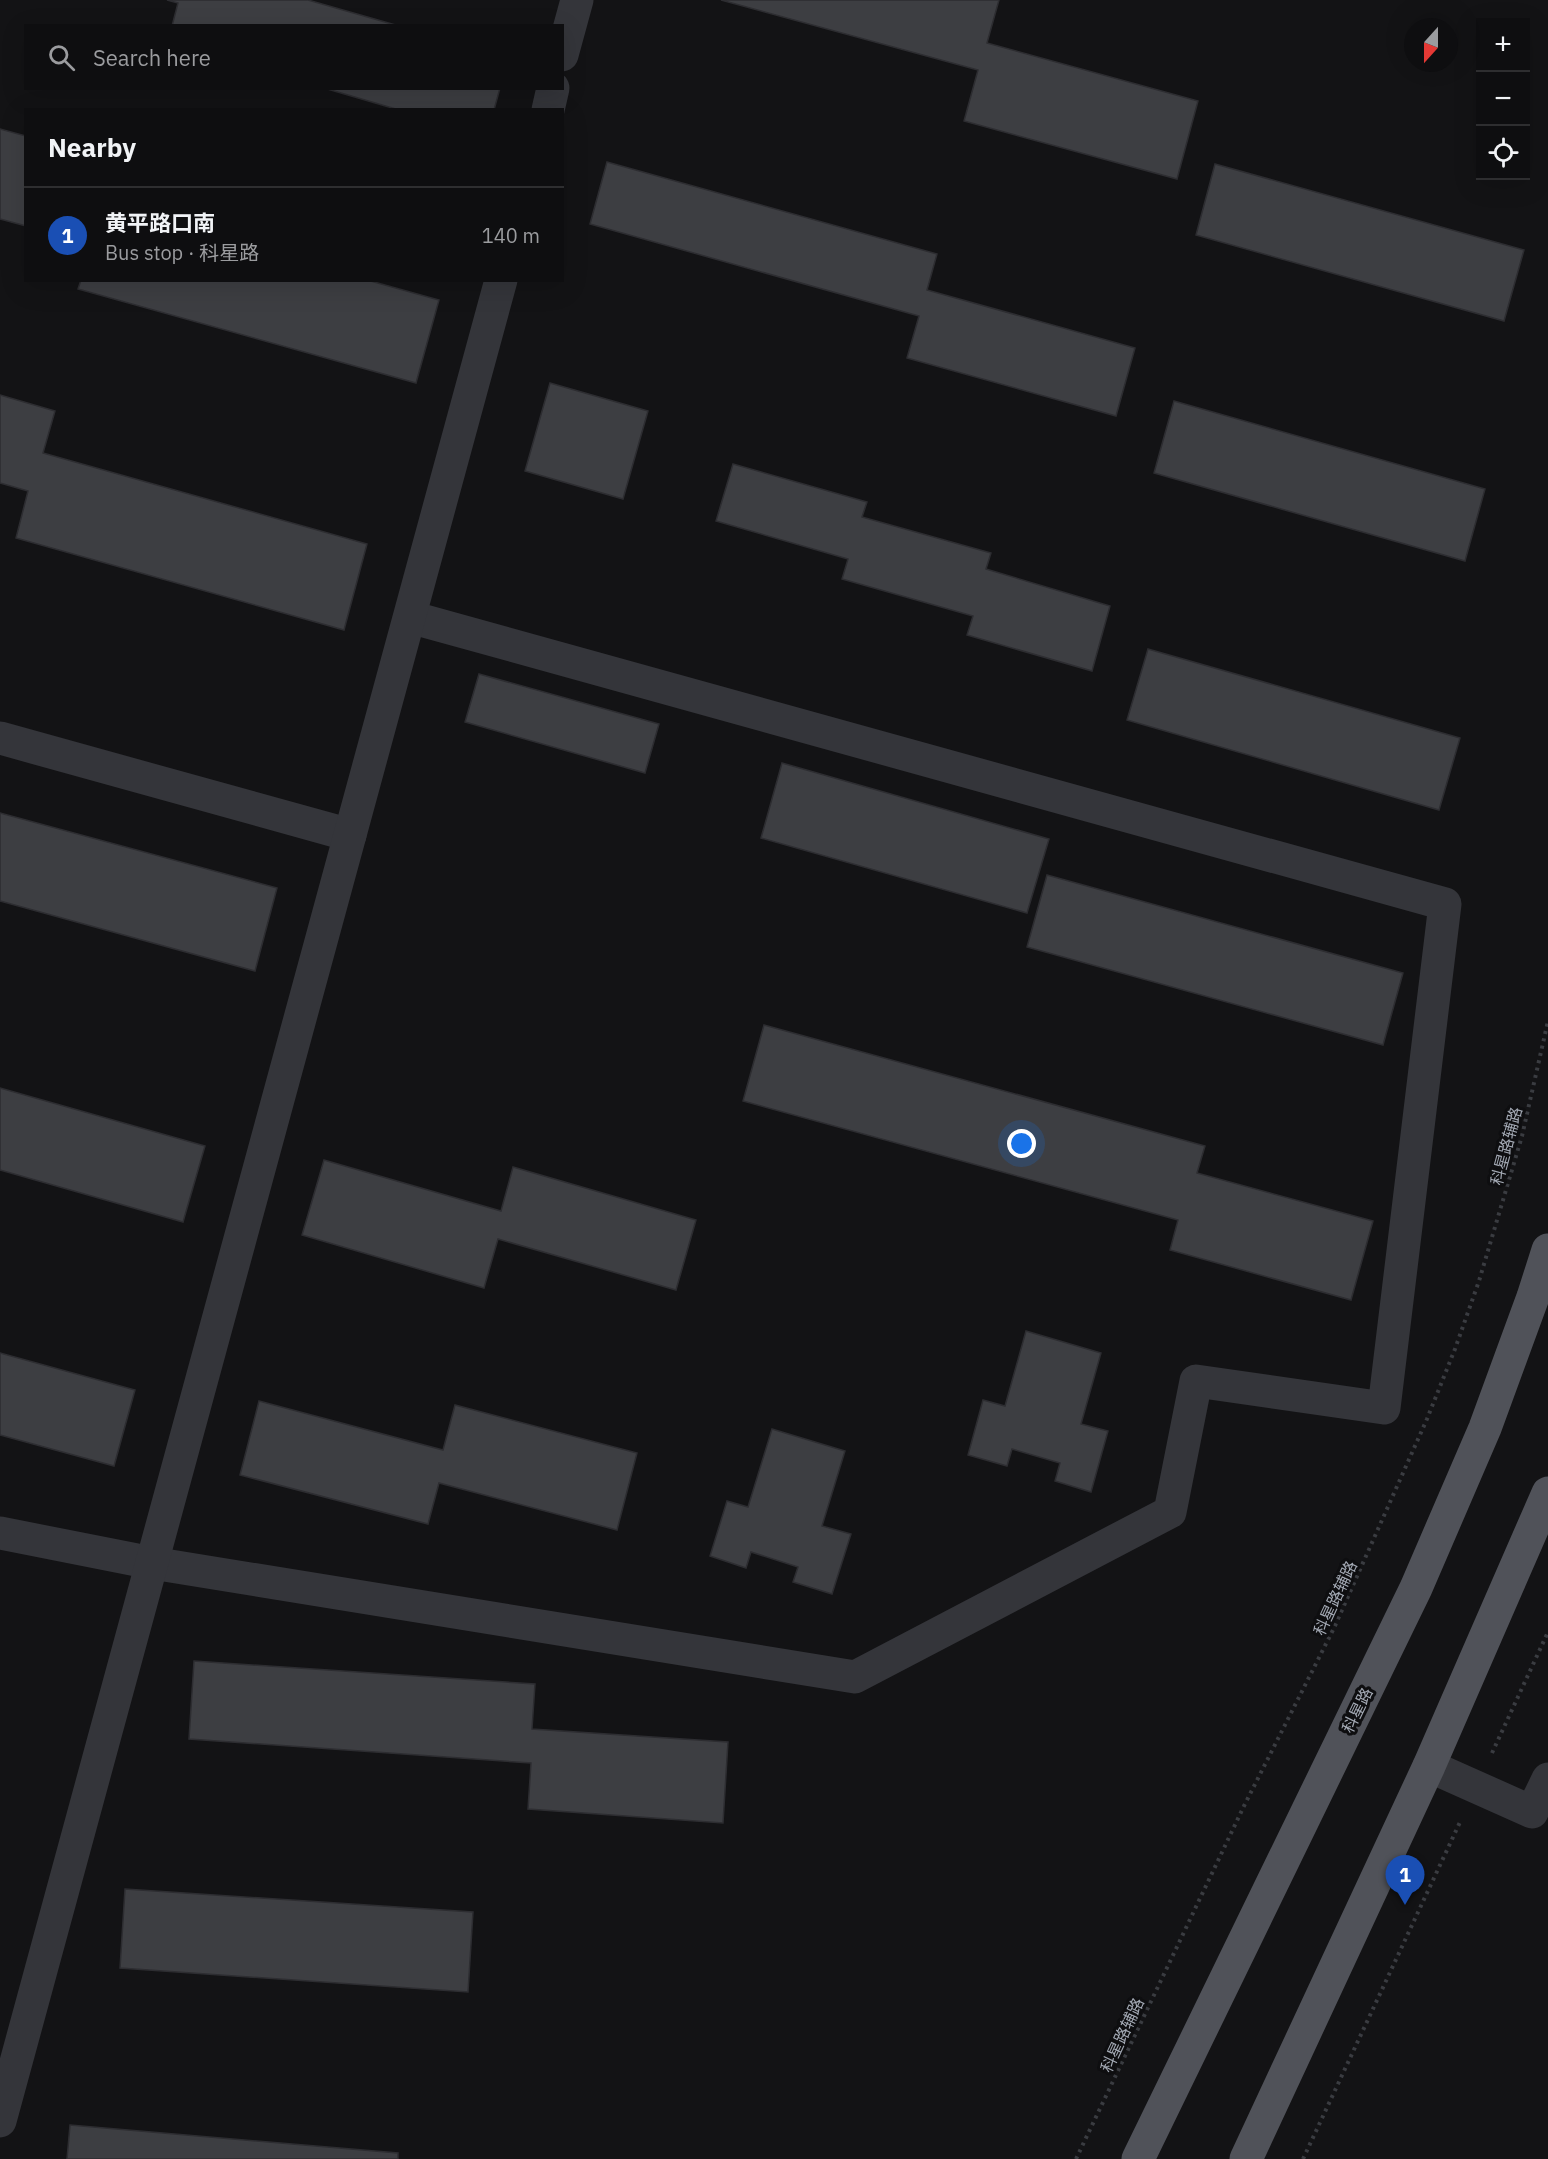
<!DOCTYPE html>
<html lang="en">
<head>
<meta charset="utf-8">
<style>
  :root { --surface:#0e0e10; --page:#1c1c1e; --text:#f1f3f6; --muted:#9b9c9f; --line:#2e2e30; --accent:#0f766e }
  body { margin:0; font-family:"IBM Plex Sans","Noto Sans SC",sans-serif; background:var(--page); color:var(--text) }
  .controls { position:absolute; right:18px; top:18px; display:grid; overflow:hidden; border-radius:0px; box-shadow:0 6px 24px #0002 }
  .controls button { width:54px; height:54px; display:grid; place-items:center; padding:0; border:0; border-bottom:2px solid var(--line); background:var(--surface); color:var(--text); font:30px sans-serif }
  .compass { position:absolute; left:1404px; top:18px; width:54px; height:54px; border-radius:50%; background:var(--surface); box-shadow:0 6px 24px #0002; rotate:201deg }
  .you { position:absolute; left:1022px; top:1144px; width:21px; height:21px; margin:-15px; border:4px solid #fff; border-radius:50%; background:#1a73e8; box-shadow:0 0 0 9px #1a73e833 }
  .badge { display:grid; place-items:center; width:39px; height:39px; border-radius:50%; background:var(--accent); color:#fff; font-size:20px; font-weight:700 }
  .pin { position:absolute; translate:-50% -50px; filter:drop-shadow(0 2px 3px #0008) }
  .pin::after { content:''; position:absolute; top:32px; width:21px; height:18px; background:inherit; clip-path:polygon(0 0,100% 0,50% 100%) }
  .list { margin:0; padding:0; list-style:none }
  h2 { display:flex; justify-content:space-between; align-items:center; height:78px; margin:0; padding:0 24px; font-size:26px }
  h2 small { font-size:20px; font-weight:400; color:var(--muted) }
  .list li { display:grid; grid-template-columns:39px 1fr auto; gap:18px; align-items:center; box-sizing:border-box; height:96px; padding:0 24px; border-top:2px solid var(--line) }
  .list b { display:block; font-size:22px; white-space:nowrap }
  .list p { margin:0; font-size:20px; white-space:nowrap; color:var(--muted) }
  .list em { font-size:20px; font-style:normal; color:var(--muted) }
  .icon { flex:none; width:33px; height:33px; fill:none; stroke:currentColor; stroke-width:2; stroke-linecap:round; stroke-linejoin:round }
  .map { position:relative; flex:none; width:1548px; height:2159px; overflow:hidden }
  .search { position:absolute; background:var(--surface); box-shadow:0 6px 24px #0002; left:24px; top:24px; width:540px; height:66px; display:flex; align-items:center; gap:15px; box-sizing:border-box; padding:0 21px; border-radius:0px; color:var(--muted); font-size:22px }
  .panel { position:absolute; background:var(--surface); box-shadow:0 6px 24px #0002; left:24px; top:108px; width:540px; height:174px; border-radius:0px }
  .map>svg:first-child { display:block }
</style>
</head>
<body>
<div class="map">
<svg width="1548" height="2159" viewBox="0 0 1548 2159">
  <rect width="100%" height="100%" fill="#131315"/>
  <g fill="#3d3e42" stroke="#2d2d31" stroke-width="1.5">
    <path d="M167 0H308L399 26H172L178 3Z"/>
    <path d="M721 0H999L987 43 1198 101 1177 179 964 121 978 70Z"/>
    <path d="M324 88H500L494 110H399Z"/>
    <path d="M0 129 26 136V226L0 219Z"/>
    <path d="M607 162 937 254 927 290 1135 348 1116 416 907 358 919 316 590 224Z"/>
    <path d="M1215 164 1524 250 1504 321 1196 235Z"/>
    <path d="M81 280H367L439 300 416 383 78 289Z"/>
    <path d="M550 383 648 411 623 499 525 471Z"/>
    <path d="M0 395 55 411 43 453 367 544 344 630 16 538 28 491 0 483Z"/>
    <path d="M1174 401 1485 489 1465 561 1154 473Z"/>
    <path d="M733 464 867 502 862 517 991 553 986 569 1110 606 1092 671 967 635 973 616 842 579 848 559 716 521Z"/>
    <path d="M1148 649 1460 738 1439 810 1127 720Z"/>
    <path d="M479 674 659 724 645 773 465 722Z"/>
    <path d="M782 763 1049 839 1027 913 761 838Z"/>
    <path d="M0 813 277 888 255 971 0 901Z"/>
    <path d="M1047 875 1403 973 1383 1045 1027 947Z"/>
    <path d="M764 1025 1205 1146 1197 1173 1373 1221 1351 1300 1170 1250 1178 1220 743 1101Z"/>
    <path d="M0 1088 205 1146 183 1222 0 1170Z"/>
    <path d="M324 1160 501 1211 513 1167 696 1220 676 1290 498 1239 484 1288 302 1235Z"/>
    <path d="M1026 1331 1101 1353 1081 1424 1108 1431 1091 1492 1055 1481 1060 1463 1012 1449 1007 1466 968 1455 983 1400 1005 1406Z"/>
    <path d="M0 1353 135 1390 114 1466 0 1435Z"/>
    <path d="M259 1401 443 1450 455 1405 637 1453 617 1530 439 1483 428 1524 240 1475Z"/>
    <path d="M772 1429 845 1451 822 1526 851 1534 832 1594 793 1582 798 1567 751 1552 746 1568 710 1556 727 1501 748 1507Z"/>
    <path d="M194 1661 535 1684 532 1729 728 1742 723 1823 528 1809 531 1763 189 1739Z"/>
    <path d="M125 1889 473 1912 468 1992 120 1968Z"/>
    <path d="M70 2125 398 2153V2159H67Z"/>
  </g>
  <g fill="none" stroke-linecap="round" stroke-linejoin="round">
    <g stroke="#3a3c41" stroke-width="4" stroke-dasharray="3 4.5" stroke-linecap="butt">
      <path d="M1492 1753 1548 1632"/>
      <path d="M1076 2159 1244 1806 1334 1628 1427 1419 1455 1349 1479 1281 1522 1136 1548 1021"/>
      <path d="M1303 2159 1461 1820"/>
    </g>
    <g stroke="#34353a" stroke-width="33">
      <path d="M562 55 577 0"/>
      <path d="M548 110 553 88"/>
      <path d="M0 738 350 835"/>
      <path d="M0 1533 152 1563 855 1677 1170 1512 1196 1381 1384 1408 1445 904 410 617"/>
      <path d="M1429 1766 1532 1812 1548 1779"/>
      <path d="M0 2121 501 280"/>
    </g>
    <g stroke="#505259" stroke-width="33">
      <path d="M1138 2159 1416 1588 1485 1428 1533 1297 1548 1250"/>
      <path d="M1246 2159 1429 1766 1548 1493"/>
    </g>
  </g>
  <g text-anchor="middle" stroke-width="6" stroke-linejoin="round" paint-order="stroke">
    <g font-size="16" fill="#a4aab5" stroke="#0e0e10">
      <text transform="translate(1506 1146) rotate(-75)" y="6">科星路辅路</text>
      <text transform="translate(1335 1598) rotate(-65)" y="6">科星路辅路</text>
      <text transform="translate(1357 1710) rotate(-64)" y="6">科星路</text>
      <text transform="translate(1122 2035) rotate(-65)" y="6">科星路辅路</text>
    </g>
  </g>
</svg>
<div class="controls">
<button>+</button>
<button>−</button>
<button><svg class="icon" aria-label="locate" viewBox="0 0 24 24"><circle cx="12" cy="12" r="6"/><path d="M12 2v4M12 18v4M2 12h4M18 12h4"/></svg></button>
</div>
<svg class="compass" viewBox="-18 -18 36 36"><path d="M0-13l5 13h-10z" fill="#e53935"/><path d="M0 13l5-13h-10z" fill="#9b9c9f"/></svg>
<div class="you"></div>
<div class="pin badge" style="left:1405px;top:1905px;background:#1a4fb4">1</div>
<div class="search"><svg class="icon" aria-label="search" viewBox="0 0 24 24"><circle cx="10" cy="10" r="6"/><path d="M15 15l6 6"/></svg>Search here</div>
<section class="panel">
<h2>Nearby<small></small></h2>
<ul class="list">
<li><span class="badge" style="background:#1a4fb4">1</span><div><b>黄平路口南</b><p>Bus stop · 科星路</p></div><em>140 m</em></li>
</ul>
</section>
</div>
</body>
</html>
